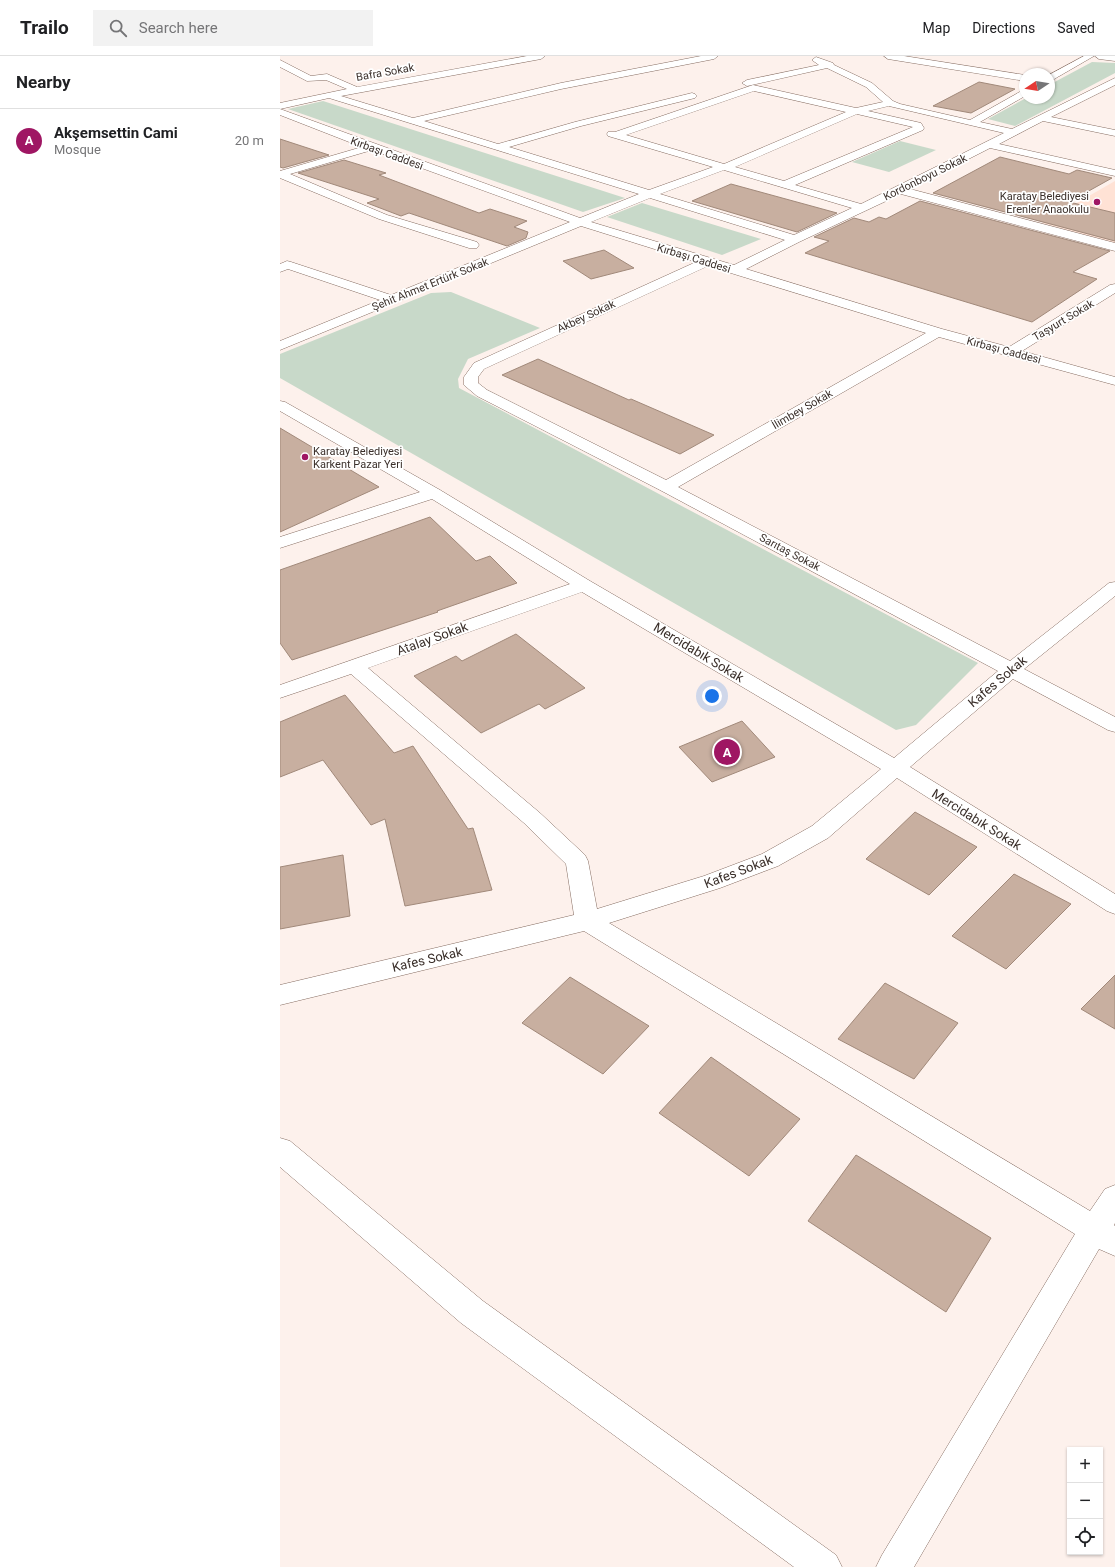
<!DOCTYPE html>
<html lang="en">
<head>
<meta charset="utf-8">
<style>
  :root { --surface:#fff; --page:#f2f2f2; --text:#202124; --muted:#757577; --line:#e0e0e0; --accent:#9f1663 }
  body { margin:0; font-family:Roboto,sans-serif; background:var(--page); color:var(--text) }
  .controls { position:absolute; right:12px; bottom:12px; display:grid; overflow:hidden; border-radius:0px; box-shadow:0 1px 3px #0004 }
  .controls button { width:36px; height:36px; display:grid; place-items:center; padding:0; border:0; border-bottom:1px solid var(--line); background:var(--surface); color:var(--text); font:20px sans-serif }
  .compass { position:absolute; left:739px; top:12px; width:36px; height:36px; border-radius:50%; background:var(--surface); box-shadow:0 1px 3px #0004; rotate:258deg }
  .you { position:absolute; left:432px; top:640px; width:14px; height:14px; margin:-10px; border:3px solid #fff; border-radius:50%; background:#1a73e8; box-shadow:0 0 0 6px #1a73e833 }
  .badge { display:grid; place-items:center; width:26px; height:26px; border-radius:50%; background:var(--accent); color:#fff; font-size:13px; font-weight:700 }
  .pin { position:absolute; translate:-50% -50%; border:2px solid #fff; box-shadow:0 1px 4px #0006 }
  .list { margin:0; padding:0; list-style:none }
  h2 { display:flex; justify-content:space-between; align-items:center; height:52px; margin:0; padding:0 16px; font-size:17px }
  h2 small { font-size:13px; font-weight:400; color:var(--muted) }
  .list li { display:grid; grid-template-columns:26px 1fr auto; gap:12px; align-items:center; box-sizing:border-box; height:64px; padding:0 16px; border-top:1px solid var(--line) }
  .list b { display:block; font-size:15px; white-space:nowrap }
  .list p { margin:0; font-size:13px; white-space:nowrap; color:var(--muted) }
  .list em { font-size:13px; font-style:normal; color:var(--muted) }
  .icon { flex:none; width:22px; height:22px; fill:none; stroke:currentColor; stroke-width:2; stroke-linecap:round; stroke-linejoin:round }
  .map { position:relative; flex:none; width:835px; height:1511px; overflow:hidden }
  header { display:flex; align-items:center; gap:24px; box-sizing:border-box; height:56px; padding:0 20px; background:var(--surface); border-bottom:1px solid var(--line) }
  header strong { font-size:19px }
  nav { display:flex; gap:22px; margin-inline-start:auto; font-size:14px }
  .search { width:280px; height:36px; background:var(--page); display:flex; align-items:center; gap:10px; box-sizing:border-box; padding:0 14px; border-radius:0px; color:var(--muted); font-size:15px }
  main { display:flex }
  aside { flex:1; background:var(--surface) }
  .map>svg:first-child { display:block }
</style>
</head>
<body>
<header>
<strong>Trailo</strong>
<div class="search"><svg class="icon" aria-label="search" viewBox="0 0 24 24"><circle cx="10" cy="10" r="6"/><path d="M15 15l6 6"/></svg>Search here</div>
<nav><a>Map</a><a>Directions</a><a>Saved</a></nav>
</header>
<main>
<aside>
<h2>Nearby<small></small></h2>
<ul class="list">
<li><span class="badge">A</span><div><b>Akşemsettin Cami</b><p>Mosque</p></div><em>20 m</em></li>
</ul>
</aside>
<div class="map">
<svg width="835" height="1511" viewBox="0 0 835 1511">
  <rect width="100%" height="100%" fill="#fdf1ec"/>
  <path fill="#ffe2d5" d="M835 125V187L762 167Z"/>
  <g fill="#c8d9c9">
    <path d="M812 6 835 7V17L735 70 708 63 746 42H769V29Z"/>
    <path d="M43 45 345 142 303 156 8 53Z"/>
    <path d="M620 85 656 94 609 116 572 106Z"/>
    <path d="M362 147 481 183 442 199 327 161Z"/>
    <path d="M171 236 260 272 188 303 178 323 179 332 698 607 636 669 616 674 0 322V298L151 237Z"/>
  </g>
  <g fill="#c8afa0" stroke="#a1897a">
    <path d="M699 26 735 33 691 57 653 50Z"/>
    <path d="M0 83 49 99 3 112 0 111Z"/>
    <path d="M720 101 789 118 797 114 832 122 789 146 835 157V185L653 137Z"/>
    <path d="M64 104 106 117 99 119 199 157 210 153 247 165 234 171 248 176 246 182 227 190 129 157 121 160 87 147 99 143 18 117Z"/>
    <path d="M451 128 557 157 517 176 412 145Z"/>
    <path d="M640 145 830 195 793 216 817 223 752 266 525 197 549 185 534 181 574 162 589 166 599 161 606 163Z"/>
    <path d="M324 194 354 212 311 223 283 205Z"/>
    <path d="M258 303 349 344 351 343 434 379 400 398 222 319Z"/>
    <path d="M0 372 99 431 0 476Z"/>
    <path d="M150 461 196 505 210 500 237 527 157 555 158 556 12 604 0 587V514Z"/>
    <path d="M236 578 305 632 265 653 259 648 201 677 134 620 176 600 182 605Z"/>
    <path d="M65 639 114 697 133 690 188 773 193 772 212 834 125 850 105 763 91 769 43 704 0 721V666Z"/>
    <path d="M462 665 495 701 432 726 399 691Z"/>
    <path d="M635 756 697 791 649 839 586 803Z"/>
    <path d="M63 799 70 860 0 873V811Z"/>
    <path d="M734 818 791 848 726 913 672 880Z"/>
    <path d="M835 919V973L801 953Z"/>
    <path d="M290 921 369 970 323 1018 242 967Z"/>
    <path d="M605 927 678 967 634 1023 558 983Z"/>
    <path d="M431 1001 520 1063 469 1120 379 1057Z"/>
    <path d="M576 1099 711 1182 666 1256 528 1165Z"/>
  </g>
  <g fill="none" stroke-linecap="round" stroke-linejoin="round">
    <defs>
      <g id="minor">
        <path d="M247 0H265L261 3 61 40 133 62 281 27 421 0H438L434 3 281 33 144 65 218 88 295 66 412 37 415 38 417 40 415 42 301 70 229 91 369 134 433 111 328 80 327 78 328 76H335L473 29 576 52 603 46 586 31 547 12 467 30 462 27 467 24 539 9 532 4 536 1 553 7 554 9 592 27 613 45 620 48 690 64 745 33V40L700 66 732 73 835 22V29L771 61 835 74V80L763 65 719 88 835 114V120L710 92 630 133 835 187V195L621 138 519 186 466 213 662 273 729 291 830 229 835 228V237L742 295 835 321V329L659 281 398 431 730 605 829 527 835 526V540L744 613 835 661V676L828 674 733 623 630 711 835 838V858L827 855 617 722 548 782 498 810 440 832 329 867 810 1155 825 1133 835 1129V1167L834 1169 835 1170V1200L819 1193 634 1511H596L602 1499 795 1178 304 875 0 949V929L294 859 286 808 244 767 71 618 0 642V629L290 528 152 443 0 492V481L140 436 0 355V345L5 346 160 434 310 525 614 702 718 615 380 434 197 340 184 329V321L194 307 416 206 301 170 0 294V285L100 244 8 213 0 216V208L7 205 11 206 111 239 290 166 92 94 10 118 107 159 197 186 199 189 197 192H189L99 163 0 122V115L82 91 0 59V53L300 162 359 138 49 42 0 53V47L67 33 46 24 27 25 0 11V4L31 20 47 18 77 31ZM474 35 566 56 444 108 346 79ZM609 50 724 77 581 148 515 129 643 74 644 72 641 67 588 55ZM577 58 633 71 504 125 455 111ZM444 114 572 152 514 179 380 138ZM370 142 505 184 454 209 311 166ZM428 210 646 277 386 424 207 334 198 327V321L204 313ZM302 536 601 713 532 770 482 798 424 820 317 853 308 805 305 799 260 757 88 612Z"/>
        <path d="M604 0H624L745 19V25L608 3Z"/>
        <path d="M804 0H814L769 26V19Z"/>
        <path d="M815 0H835V5L819 3Z"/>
        <path d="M0 1082 10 1085 203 1245 556 1499 562 1511H514L181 1267 0 1111Z"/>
      </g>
    </defs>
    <use href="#minor" stroke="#866d62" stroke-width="1"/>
    <use href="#minor" fill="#fff" fill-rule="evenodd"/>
  </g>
  <g fill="#9f1663" stroke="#fff" stroke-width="1.5">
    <circle cx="817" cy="146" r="4"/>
    <circle cx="25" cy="401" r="4"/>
  </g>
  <g text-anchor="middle" stroke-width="3.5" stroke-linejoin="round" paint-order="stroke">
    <g font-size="11" fill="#3a2f2a" stroke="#fff">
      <text transform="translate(105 16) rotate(-10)" y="4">Bafra Sokak</text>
      <text transform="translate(107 97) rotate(20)" y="4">Kırbaşı Caddesi</text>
      <text transform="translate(645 121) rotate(-26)" y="4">Kordonboyu Sokak</text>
      <text transform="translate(414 202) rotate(17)" y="4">Kırbaşı Caddesi</text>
      <text transform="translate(150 228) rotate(-22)" y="4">Şehit Ahmet Ertürk Sokak</text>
      <text transform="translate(306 260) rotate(-25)" y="4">Akbey Sokak</text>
      <text transform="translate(783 264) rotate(-31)" y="4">Taşyurt Sokak</text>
      <text transform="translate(724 294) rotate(15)" y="4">Kırbaşı Caddesi</text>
      <text transform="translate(522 353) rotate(-30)" y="4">İlimbey Sokak</text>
      <text transform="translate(510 496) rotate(28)" y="4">Sarıtaş Sokak</text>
    </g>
    <g font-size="11" fill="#3a2f2a" stroke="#fff" text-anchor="end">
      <text x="809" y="144">Karatay Belediyesi<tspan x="809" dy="13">Erenler Anaokulu</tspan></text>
      <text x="33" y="399" text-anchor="start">Karatay Belediyesi<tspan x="33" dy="13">Karkent Pazar Yeri</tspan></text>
    </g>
    <g font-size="13" fill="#3a2f2a" stroke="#fff">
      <text transform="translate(152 582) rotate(-20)" y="5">Atalay Sokak</text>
      <text transform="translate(419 596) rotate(31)" y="5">Mercidabık Sokak</text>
      <text transform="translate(717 625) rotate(-40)" y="5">Kafes Sokak</text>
      <text transform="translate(697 763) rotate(32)" y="5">Mercidabık Sokak</text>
      <text transform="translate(458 815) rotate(-21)" y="5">Kafes Sokak</text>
      <text transform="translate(147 903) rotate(-13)" y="5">Kafes Sokak</text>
    </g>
  </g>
</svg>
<div class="controls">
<button>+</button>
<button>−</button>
<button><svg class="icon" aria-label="locate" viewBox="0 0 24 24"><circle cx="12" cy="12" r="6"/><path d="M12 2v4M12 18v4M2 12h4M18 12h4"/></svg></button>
</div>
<svg class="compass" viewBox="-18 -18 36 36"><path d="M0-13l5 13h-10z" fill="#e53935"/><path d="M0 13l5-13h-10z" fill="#757577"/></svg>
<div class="you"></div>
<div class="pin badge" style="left:447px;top:696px">A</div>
</div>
</main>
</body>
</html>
